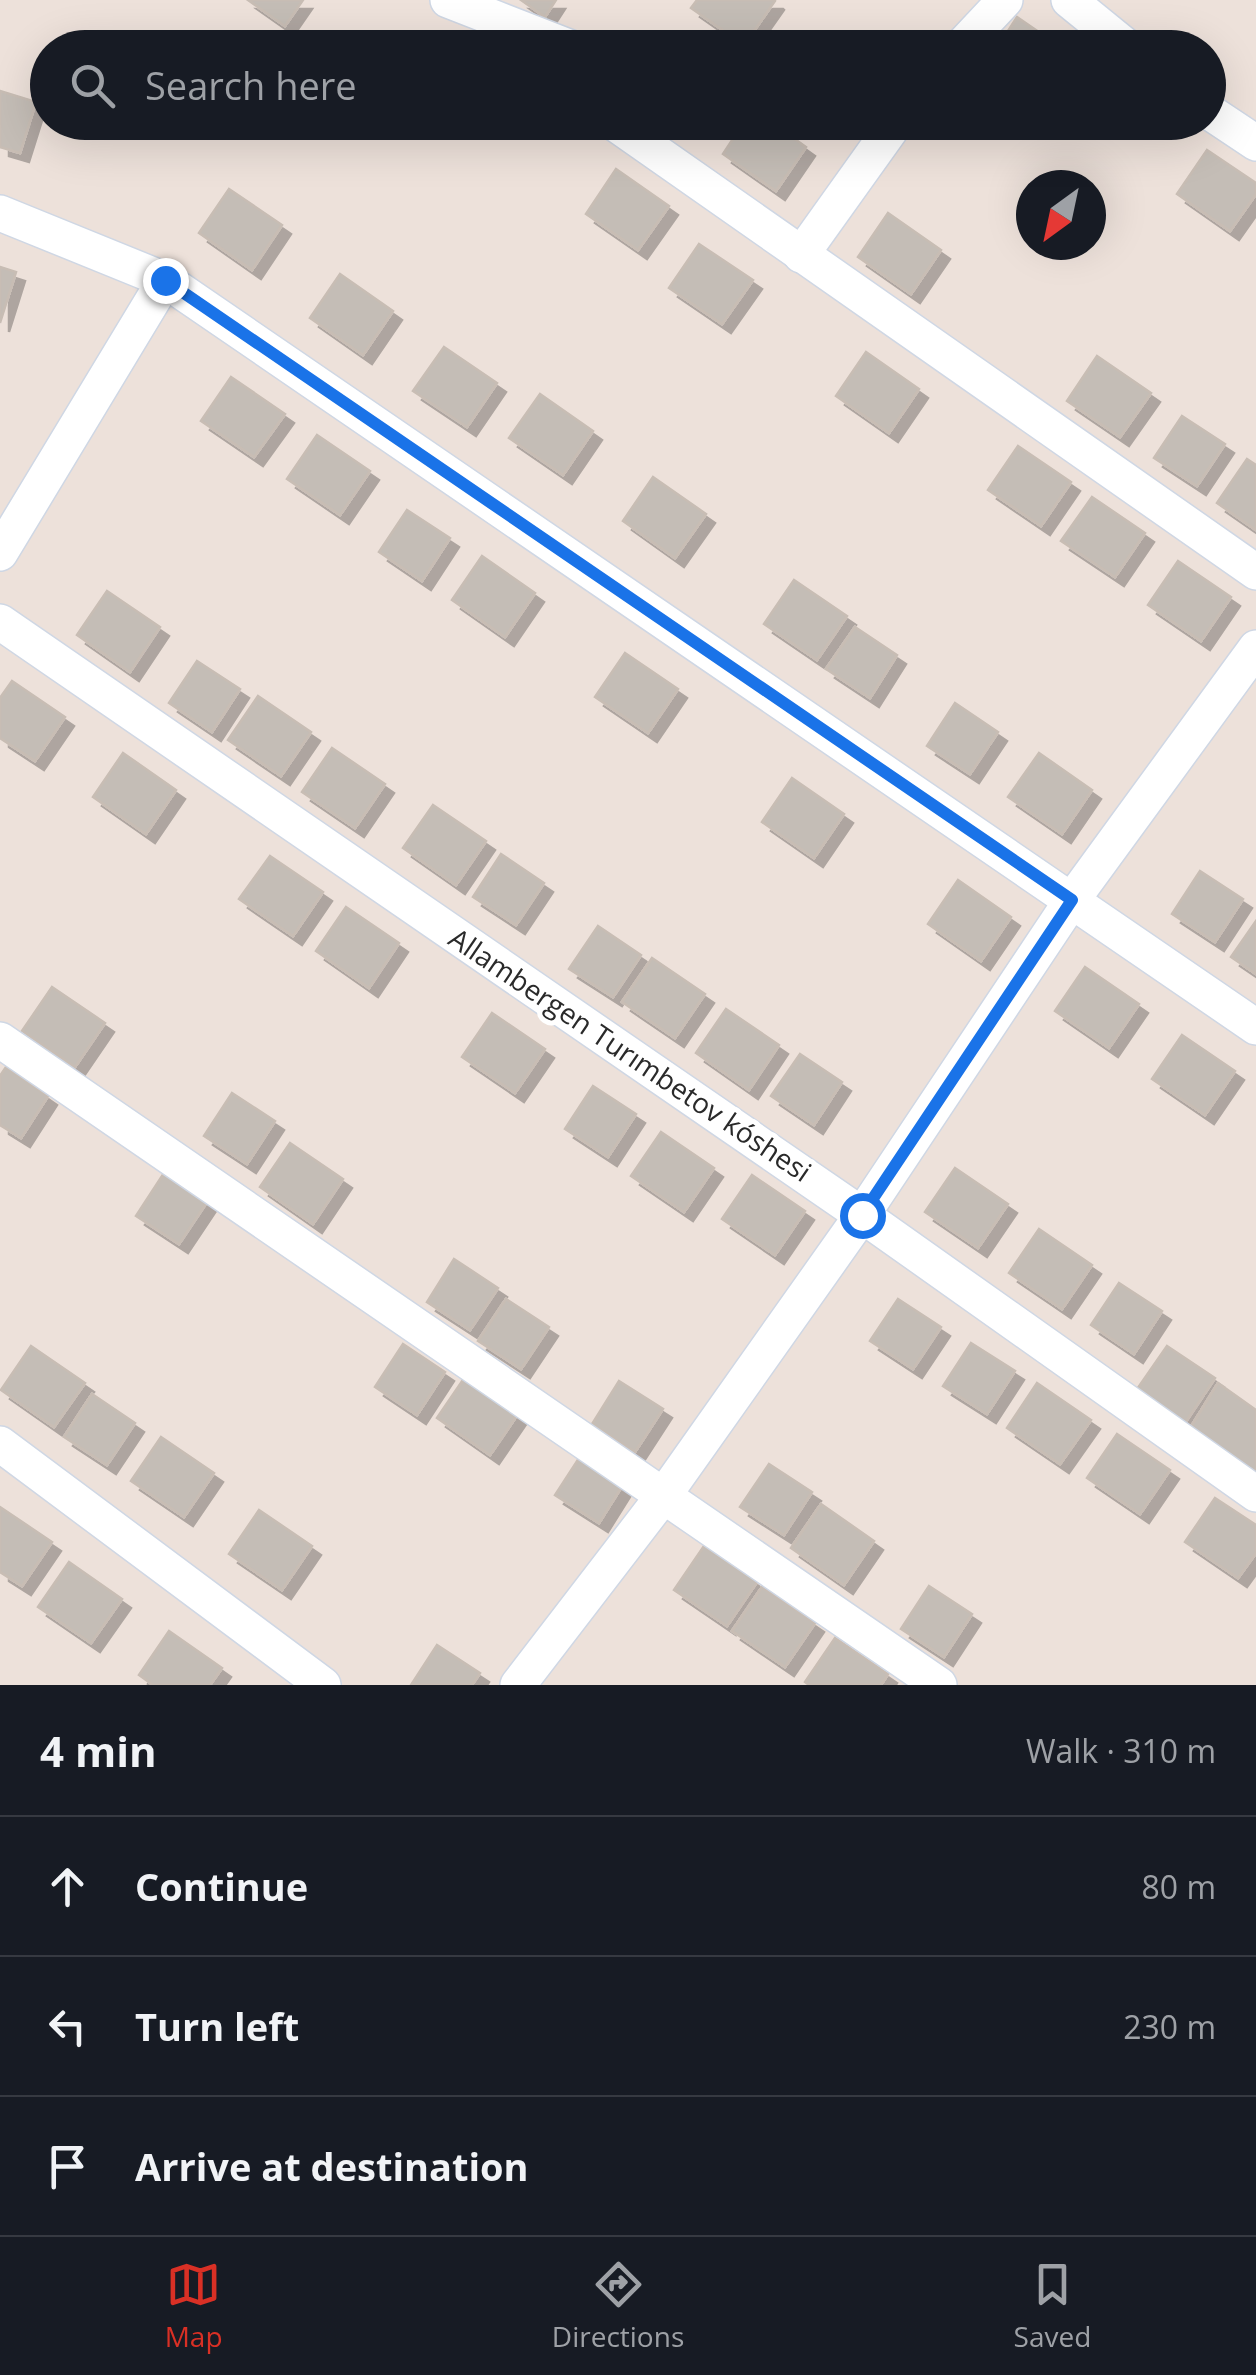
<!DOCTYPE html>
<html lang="en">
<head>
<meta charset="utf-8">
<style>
  :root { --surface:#171b24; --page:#20242c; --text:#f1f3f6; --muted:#9ea1a6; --line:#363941; --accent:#d93025 }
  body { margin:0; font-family:"Open Sans",sans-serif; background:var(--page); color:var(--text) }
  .compass { position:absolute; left:1016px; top:170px; width:90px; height:90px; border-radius:50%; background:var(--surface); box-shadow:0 10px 40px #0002; rotate:213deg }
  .stop { position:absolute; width:30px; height:30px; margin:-22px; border:8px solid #1a73e8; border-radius:50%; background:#fff }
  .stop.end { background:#1a73e8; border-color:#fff; box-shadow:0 2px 10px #0008 }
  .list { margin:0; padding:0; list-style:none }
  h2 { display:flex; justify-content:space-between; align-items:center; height:130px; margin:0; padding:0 40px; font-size:42px }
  h2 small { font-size:32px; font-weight:400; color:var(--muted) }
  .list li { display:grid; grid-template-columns:65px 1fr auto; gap:30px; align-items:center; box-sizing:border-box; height:140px; padding:0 40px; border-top:2px solid var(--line) }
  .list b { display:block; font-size:38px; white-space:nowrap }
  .list em { font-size:32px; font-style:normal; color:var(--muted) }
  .icon { flex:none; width:55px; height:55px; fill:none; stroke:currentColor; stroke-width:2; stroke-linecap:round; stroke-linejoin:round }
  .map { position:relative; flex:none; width:1256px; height:1685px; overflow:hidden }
  .search { position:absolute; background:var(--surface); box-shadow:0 10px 40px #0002; left:30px; right:30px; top:30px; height:110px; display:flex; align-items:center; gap:25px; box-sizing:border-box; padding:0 35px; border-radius:55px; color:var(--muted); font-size:38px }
  .sheet { height:550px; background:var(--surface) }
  nav { display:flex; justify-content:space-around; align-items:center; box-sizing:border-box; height:140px; border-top:2px solid var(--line); background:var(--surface); font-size:28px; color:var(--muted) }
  nav a { display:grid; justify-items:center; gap:5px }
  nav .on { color:var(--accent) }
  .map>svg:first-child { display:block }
</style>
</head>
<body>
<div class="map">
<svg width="1256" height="1685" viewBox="0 0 1256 1685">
  <defs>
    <filter id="shadow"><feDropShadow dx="9" dy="9" stdDeviation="0" flood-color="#0004"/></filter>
  </defs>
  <rect width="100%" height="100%" fill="#ede1da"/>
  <g fill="#c4bdb6" stroke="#c8bdb4" stroke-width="2.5" filter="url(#shadow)">
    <path d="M248 0H303L285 26Z"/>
    <path d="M521 0H556L545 17Z"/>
    <path d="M697 0H774L775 1 744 45 691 8Z"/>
    <path d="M1017 17 1059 46 1058 48H997Z"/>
    <path d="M432 36 449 48H425Z"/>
    <path d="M0 91 36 102 20 153 0 147Z"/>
    <path d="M744 122H771L806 147 776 191 723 154Z"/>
    <path d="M1207 150 1256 183V194L1230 231 1177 194Z"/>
    <path d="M616 169 669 206 638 250 586 214Z"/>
    <path d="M229 189 282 225 252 270 199 233Z"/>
    <path d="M888 213 941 250 911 294 858 257Z"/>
    <path d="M699 244 753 280 722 324 669 288Z"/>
    <path d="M0 267 16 272 0 323Z"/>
    <path d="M340 274 393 311 363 355 310 318Z"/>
    <path d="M444 347 497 383 467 427 413 391Z"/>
    <path d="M866 352 919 389 889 433 836 396Z"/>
    <path d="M1097 356 1151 393 1120 437 1067 401Z"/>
    <path d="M231 377 285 414 254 457 201 421Z"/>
    <path d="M540 394 593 431 563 475 509 438Z"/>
    <path d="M1182 416 1225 444 1197 486 1154 458Z"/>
    <path d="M317 435 370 471 340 515 287 479Z"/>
    <path d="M1018 446 1071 482 1041 526 988 490Z"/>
    <path d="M1247 459 1256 465V530L1217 503Z"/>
    <path d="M653 477 706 514 675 558 623 521Z"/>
    <path d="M1092 497 1145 533 1115 577 1061 541Z"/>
    <path d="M407 510 450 538 422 581 379 552Z"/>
    <path d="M482 556 535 593 505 637 452 600Z"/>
    <path d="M1178 561 1231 597 1201 641 1148 605Z"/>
    <path d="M794 580 847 616 817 660 764 624Z"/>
    <path d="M107 591 160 627 130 672 77 635Z"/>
    <path d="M855 627 897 655 870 698 826 669Z"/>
    <path d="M625 653 678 689 648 733 595 697Z"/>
    <path d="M197 661 240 689 212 732 169 703Z"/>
    <path d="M12 681 65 717 35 761 0 738V698Z"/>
    <path d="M258 696 311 732 281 776 228 740Z"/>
    <path d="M955 703 998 732 970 774 927 746Z"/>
    <path d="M332 748 385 784 355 828 302 792Z"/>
    <path d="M123 753 176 790 146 834 93 797Z"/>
    <path d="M1039 753 1092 790 1062 834 1008 797Z"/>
    <path d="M792 778 844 814 814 858 762 822Z"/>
    <path d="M433 805 486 841 456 885 403 848Z"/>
    <path d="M501 854 544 883 516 925 473 897Z"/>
    <path d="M270 856 323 892 293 936 239 899Z"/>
    <path d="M1200 871 1243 899 1215 942 1172 914Z"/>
    <path d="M958 880 1011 917 981 961 928 924Z"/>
    <path d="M346 907 399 943 369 988 316 951Z"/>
    <path d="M1256 921V974L1231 957Z"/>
    <path d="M598 926 641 955 613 997 569 969Z"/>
    <path d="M652 958 705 994 675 1038 622 1002Z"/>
    <path d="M1085 967 1139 1004 1109 1048 1055 1011Z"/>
    <path d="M52 987 105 1023 75 1067 22 1031Z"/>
    <path d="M726 1009 779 1045 749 1090 696 1053Z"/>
    <path d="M492 1013 545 1049 515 1093 462 1057Z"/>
    <path d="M1182 1035 1235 1071 1205 1115 1152 1079Z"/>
    <path d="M800 1054 842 1082 814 1125 771 1096Z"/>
    <path d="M6 1067 48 1096 21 1138 0 1125V1076Z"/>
    <path d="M593 1086 636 1114 608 1157 565 1129Z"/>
    <path d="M232 1093 275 1121 247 1164 204 1136Z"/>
    <path d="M661 1132 714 1168 684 1212 631 1176Z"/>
    <path d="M290 1143 343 1179 313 1224 260 1187Z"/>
    <path d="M955 1168 1008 1204 978 1248 925 1212Z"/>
    <path d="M164 1173 207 1202 179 1244 136 1216Z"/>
    <path d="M752 1175 805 1211 775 1255 722 1219Z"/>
    <path d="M1039 1229 1092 1265 1062 1309 1009 1273Z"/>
    <path d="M454 1259 498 1288 470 1330 427 1302Z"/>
    <path d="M1119 1283 1162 1311 1134 1354 1091 1325Z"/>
    <path d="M506 1299 549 1327 521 1369 478 1341Z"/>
    <path d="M898 1299 941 1327 913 1369 870 1341Z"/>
    <path d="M971 1343 1015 1371 987 1414 943 1386Z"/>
    <path d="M403 1344 445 1372 417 1415 375 1387Z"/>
    <path d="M31 1346 85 1383 54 1427 1 1390Z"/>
    <path d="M1167 1346 1215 1378 1181 1429 1133 1395Z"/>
    <path d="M467 1374 520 1411 490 1455 437 1418Z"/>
    <path d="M619 1381 663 1409 635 1452 592 1424Z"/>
    <path d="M1037 1383 1091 1420 1060 1464 1007 1428Z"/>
    <path d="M1218 1383 1256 1410V1477L1189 1430Z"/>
    <path d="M92 1394 135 1423 107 1465 64 1437Z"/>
    <path d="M1117 1434 1170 1470 1140 1514 1087 1478Z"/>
    <path d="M161 1437 214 1473 184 1517 131 1481Z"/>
    <path d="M583 1452 626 1480 599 1523 555 1495Z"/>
    <path d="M769 1464 812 1492 784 1535 740 1507Z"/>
    <path d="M1215 1498 1256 1525V1553L1238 1578 1185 1542Z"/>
    <path d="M821 1504 874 1541 844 1585 791 1548Z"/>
    <path d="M0 1507 52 1542 22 1586 0 1572Z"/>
    <path d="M259 1510 312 1546 282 1590 229 1554Z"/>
    <path d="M704 1546 757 1582 727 1626 674 1590Z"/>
    <path d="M69 1562 122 1599 91 1643 38 1607Z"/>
    <path d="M929 1586 972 1614 944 1657 901 1629Z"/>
    <path d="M762 1587 815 1623 785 1667 732 1631Z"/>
    <path d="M169 1631 222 1668 210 1685H153L139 1675Z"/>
    <path d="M835 1638 888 1674 881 1685H809L805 1682Z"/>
    <path d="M437 1645 480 1673 472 1685H411Z"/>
  </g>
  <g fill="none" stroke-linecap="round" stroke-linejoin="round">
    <defs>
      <g id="street">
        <path d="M448 0 571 48"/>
        <path d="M1069 0 1128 48"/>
        <path d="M960 48 1005 0"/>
        <path d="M1208 111 1256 143"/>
        <path d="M613 122 1256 572"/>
        <path d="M0 213 165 280 1256 1027"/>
        <path d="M801 255 896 122"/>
        <path d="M0 553 165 280"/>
        <path d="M0 622 862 1215 1256 1494"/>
        <path d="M0 1040 939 1685"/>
        <path d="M0 1444 323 1685"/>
        <path d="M518 1685 664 1495 862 1215 1072 900 1256 648"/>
      </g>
    </defs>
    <use href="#street" stroke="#cfd7e4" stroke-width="38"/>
    <use href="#street" stroke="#fff" stroke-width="35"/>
  </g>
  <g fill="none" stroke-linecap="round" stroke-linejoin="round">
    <path stroke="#1a73e8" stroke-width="12" d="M165 280 1072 900 862 1215"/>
  </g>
  <g text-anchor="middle" stroke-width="10" stroke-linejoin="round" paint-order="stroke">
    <g font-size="28" fill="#2a2a2a" stroke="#fff">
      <text transform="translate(630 1055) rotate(34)" y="10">Allambergen Turımbetov kóshesi</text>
    </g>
  </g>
</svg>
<svg class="compass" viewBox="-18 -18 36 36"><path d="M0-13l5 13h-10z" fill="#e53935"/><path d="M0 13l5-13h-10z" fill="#9ea1a6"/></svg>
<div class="stop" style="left:862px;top:1215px"></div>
<div class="stop end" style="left:165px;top:280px"></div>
<div class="search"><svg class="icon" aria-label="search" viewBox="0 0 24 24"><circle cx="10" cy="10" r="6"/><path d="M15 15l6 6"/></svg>Search here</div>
</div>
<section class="sheet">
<h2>4 min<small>Walk · 310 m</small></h2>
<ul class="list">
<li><svg class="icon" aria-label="ahead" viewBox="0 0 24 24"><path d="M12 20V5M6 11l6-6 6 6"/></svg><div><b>Continue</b></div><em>80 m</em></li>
<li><svg class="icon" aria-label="left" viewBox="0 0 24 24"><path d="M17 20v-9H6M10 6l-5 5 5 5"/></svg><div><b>Turn left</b></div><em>230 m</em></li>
<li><svg class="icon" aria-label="arrive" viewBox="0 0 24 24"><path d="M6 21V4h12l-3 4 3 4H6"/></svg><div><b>Arrive at destination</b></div></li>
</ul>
</section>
<nav>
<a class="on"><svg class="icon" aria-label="map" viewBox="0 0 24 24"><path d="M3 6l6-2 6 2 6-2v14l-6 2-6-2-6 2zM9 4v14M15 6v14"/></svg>Map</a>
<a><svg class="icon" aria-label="directions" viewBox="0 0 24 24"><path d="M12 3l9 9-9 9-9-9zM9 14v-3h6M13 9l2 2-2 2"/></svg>Directions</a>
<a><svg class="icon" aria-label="saved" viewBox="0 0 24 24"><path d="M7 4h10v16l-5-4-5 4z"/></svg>Saved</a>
</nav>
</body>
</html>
